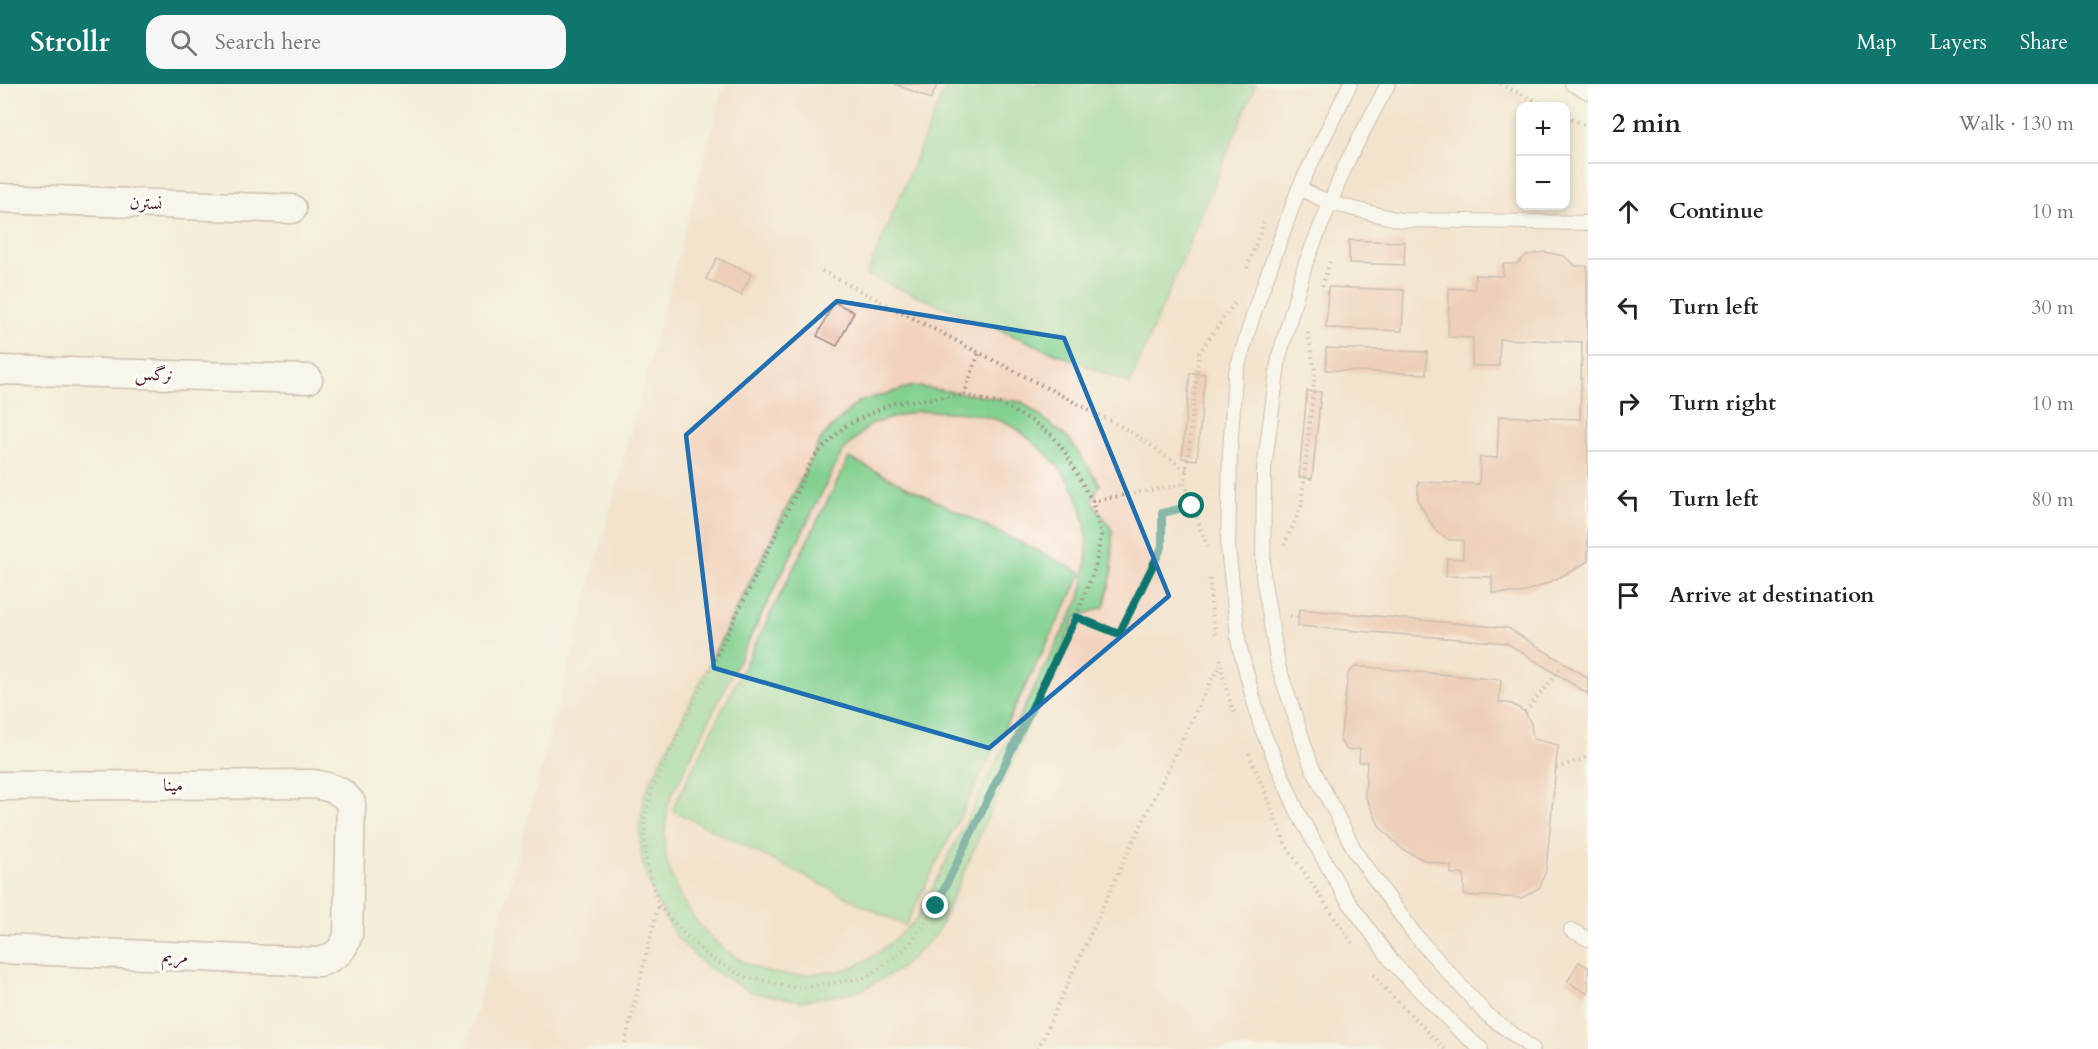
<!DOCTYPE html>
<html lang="en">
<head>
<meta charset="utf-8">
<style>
  :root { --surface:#fff; --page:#f6f6f6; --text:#222; --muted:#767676; --line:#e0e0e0; --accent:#0f766e }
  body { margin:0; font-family:Cardo,Amiri,serif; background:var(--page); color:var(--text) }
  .controls { position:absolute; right:18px; top:18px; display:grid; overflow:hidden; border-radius:12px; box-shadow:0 3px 9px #0003 }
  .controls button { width:54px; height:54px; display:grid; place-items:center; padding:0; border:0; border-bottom:2px solid var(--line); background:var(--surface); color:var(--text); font:30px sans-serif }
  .stop { position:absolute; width:18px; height:18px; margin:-14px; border:4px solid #0f766e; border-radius:50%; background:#fff }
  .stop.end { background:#0f766e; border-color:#fff; box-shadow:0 2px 6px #0008 }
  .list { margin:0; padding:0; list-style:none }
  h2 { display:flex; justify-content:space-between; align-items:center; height:78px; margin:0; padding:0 24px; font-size:26px }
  h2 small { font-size:20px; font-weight:400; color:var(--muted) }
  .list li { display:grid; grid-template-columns:39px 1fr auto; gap:18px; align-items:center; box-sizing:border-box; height:96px; padding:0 24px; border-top:2px solid var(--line) }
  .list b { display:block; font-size:22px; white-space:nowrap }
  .list em { font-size:20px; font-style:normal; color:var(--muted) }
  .icon { flex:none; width:33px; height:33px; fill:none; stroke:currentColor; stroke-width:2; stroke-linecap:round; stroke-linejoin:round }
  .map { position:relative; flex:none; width:1588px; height:965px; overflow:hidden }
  header { display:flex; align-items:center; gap:36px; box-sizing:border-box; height:84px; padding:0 30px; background:var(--accent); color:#fff }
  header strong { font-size:28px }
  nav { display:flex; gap:33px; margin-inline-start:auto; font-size:21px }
  .search { width:420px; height:54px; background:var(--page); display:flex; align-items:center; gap:15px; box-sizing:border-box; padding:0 21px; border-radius:18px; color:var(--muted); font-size:22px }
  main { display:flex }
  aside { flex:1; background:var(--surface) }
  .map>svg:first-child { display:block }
</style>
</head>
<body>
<header>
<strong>Strollr</strong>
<div class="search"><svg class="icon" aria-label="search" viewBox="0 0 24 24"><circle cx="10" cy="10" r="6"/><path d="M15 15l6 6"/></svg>Search here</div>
<nav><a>Map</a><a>Layers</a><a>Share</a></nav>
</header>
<main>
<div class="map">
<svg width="1588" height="965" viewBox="0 0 1588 965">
  <rect width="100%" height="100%" fill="#fdfcf7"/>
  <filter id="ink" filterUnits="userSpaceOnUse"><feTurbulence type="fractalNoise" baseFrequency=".0167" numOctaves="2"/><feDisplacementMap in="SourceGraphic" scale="12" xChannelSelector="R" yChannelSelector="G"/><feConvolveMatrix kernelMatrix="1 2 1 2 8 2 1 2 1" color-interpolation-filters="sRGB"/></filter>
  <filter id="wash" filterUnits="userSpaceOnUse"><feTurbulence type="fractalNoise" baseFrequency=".008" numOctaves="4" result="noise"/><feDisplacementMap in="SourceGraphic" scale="24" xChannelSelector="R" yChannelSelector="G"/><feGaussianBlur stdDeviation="1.35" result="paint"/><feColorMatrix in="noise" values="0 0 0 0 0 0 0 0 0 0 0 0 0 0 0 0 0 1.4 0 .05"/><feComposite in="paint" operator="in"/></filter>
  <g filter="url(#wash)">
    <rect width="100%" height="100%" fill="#f2eed9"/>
    <path fill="#f2d4be" d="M724 0H1497L1543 22H1520V122H1566V33L1588 44V965H466Z"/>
    <g fill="#82d08f" stroke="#66785d" stroke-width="1.5" fill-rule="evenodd">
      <path d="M947 0H1256L1130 300 867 191Z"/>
      <path d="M913 302 1022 318 1069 355 1100 400 1092 417 1112 446V489L1104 523 1076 533 936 851 900 885 858 908 801 917 751 908 705 882 675 851 654 813 642 777 639 744 645 709 822 353 858 318ZM917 327C950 327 976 328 1007 339 1017 343 1025 352 1033 358 1086 400 1096 452 1080 514L916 836C896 854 876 875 850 884 843 887 834 887 827 888 805 892 780 893 759 885 712 866 676 821 666 772 663 753 666 735 669 717L842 368 871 340Z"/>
      <path d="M849 374 1082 489 905 842 672 726Z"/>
    </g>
    <g id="blocks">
      <g fill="#e8a990">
        <path d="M895 0H937L931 15Z"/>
        <path d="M1349 156 1405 158 1404 181 1349 179Z"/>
        <path d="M1545 168 1564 172 1576 182H1587L1588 477 1574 486 1548 499 1521 509H1492V493L1446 492 1447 474 1463 475V456H1449L1436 447 1418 417V398L1479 400 1480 373 1497 374 1499 332 1580 335 1582 258 1500 255 1499 282H1472L1473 254 1448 253 1449 204 1475 205V191L1503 192V180H1516L1527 171Z"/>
        <path d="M717 174 751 190 741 211 706 195Z"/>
        <path d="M1328 203 1404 206 1402 247 1326 244Z"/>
        <path d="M834 218 854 228 837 262 817 252Z"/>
        <path d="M1326 264 1427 268 1426 290 1326 286Z"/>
        <path d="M1190 289 1205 290 1197 376 1182 374Z"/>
        <path d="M1307 307 1321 308 1312 395 1299 393Z"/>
        <path d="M1299 525 1508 544 1588 594V610L1507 559 1298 542Z"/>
        <path d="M1356 582 1501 596 1499 618 1512 620 1525 628 1531 640 1533 655 1558 661 1546 786 1540 803 1522 814 1464 811V790H1451V782L1424 776 1403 766 1380 743 1365 711 1367 678H1359L1360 665 1347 666 1340 657 1348 589Z"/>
        <path d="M1579 878 1588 883V910L1567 898Z"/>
      </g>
    </g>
  </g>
  <g filter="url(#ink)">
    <use href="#blocks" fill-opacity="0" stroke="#9e8682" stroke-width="1.5"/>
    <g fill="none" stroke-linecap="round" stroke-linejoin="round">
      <defs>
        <g id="service">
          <path d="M1350 0 1299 104 1255 225 1235 291 1230 368 1228 464 1239 561 1261 643 1298 729 1344 811 1393 879 1460 947 1481 965"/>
          <path d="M1388 0 1346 80 1305 181 1279 273 1264 385 1263 493 1278 581 1311 681 1356 769 1415 851 1486 930 1533 965"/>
          <path d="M1572 0 1588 8"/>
          <path d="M1299 104 1330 119 1400 136 1588 139"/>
          <path d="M1571 846 1588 855"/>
        </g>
        <g id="minor">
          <path d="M0 114 292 125"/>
          <path d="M0 286 308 295"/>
          <path d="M0 702 315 700C331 704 341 705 351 719L348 850C344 867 336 872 320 878L0 865"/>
        </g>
      </defs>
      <use href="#service" stroke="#9e8682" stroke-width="16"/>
      <use href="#minor" stroke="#9e8682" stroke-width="31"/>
      <g stroke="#9e8682" stroke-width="4" stroke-dasharray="1.5 4.5" stroke-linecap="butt">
        <path d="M1500 0 1546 22"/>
        <path d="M1566 32 1588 43"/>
        <path d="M1247 184 1264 138"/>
        <path d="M822 187 1128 346 1187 386"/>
        <path d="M1322 202 1330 178"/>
        <path d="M964 311 1000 320 1032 337 1053 352 1066 370 1092 417 1101 451 1095 484 1076 533 936 822 906 864 866 894 798 904 745 893 710 874 681 847 658 821 646 777 644 736 652 705 813 374 845 342 892 319Z"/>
        <path d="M964 311 979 268"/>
        <path d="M1092 417 1185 400"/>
        <path d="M1284 461 1301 424 1315 287 1307 246"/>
        <path d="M1207 463 1185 400 1199 269 1236 217"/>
        <path d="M1210 495 1211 522 1216 550"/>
        <path d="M1290 532 1298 533"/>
        <path d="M1076 533 1119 550 1162 463V429L1192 422"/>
        <path d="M1220 575 1225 601 1235 631"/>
        <path d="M1525 628 1561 584"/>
        <path d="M1249 669 1287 763 1354 862"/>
        <path d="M1556 684 1588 673"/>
        <path d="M1374 890 1386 906 1445 965"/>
        <path d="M625 959 658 822"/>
        <path d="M1038 965 1119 787 1212 594 1221 583"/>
      </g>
      <use href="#service" stroke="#fff" stroke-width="14"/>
      <use href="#minor" stroke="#fff" stroke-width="28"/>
    </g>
  </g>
  <g fill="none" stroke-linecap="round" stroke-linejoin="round" filter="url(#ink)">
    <path stroke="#0f766e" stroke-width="8" d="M936 822 1076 533 1119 550 1162 463V429L1192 422"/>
  </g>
  <path d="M0 0H1588V965H0ZM837 217 1064 254 1169 512 989 664 714 584 686 351Z" fill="#f2eed9" fill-opacity=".55" fill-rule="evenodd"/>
  <path fill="none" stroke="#1f6fb2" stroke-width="4.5" stroke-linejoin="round" d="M837 217 1064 254 1169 512 989 664 714 584 686 351Z"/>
  <g text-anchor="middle" stroke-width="6" stroke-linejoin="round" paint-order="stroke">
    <g font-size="18" fill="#4a1f2b" stroke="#fdfcf7">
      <text transform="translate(146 119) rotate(2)" y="6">نسترن</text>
      <text transform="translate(154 290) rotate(2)" y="6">نرگس</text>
      <text x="173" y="707">مینا</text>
      <text transform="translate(175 872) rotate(2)" y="6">مریم</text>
    </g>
  </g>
</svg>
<div class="controls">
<button>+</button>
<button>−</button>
</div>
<div class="stop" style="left:1192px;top:422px"></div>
<div class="stop end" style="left:936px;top:822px"></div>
</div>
<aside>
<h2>2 min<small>Walk · 130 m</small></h2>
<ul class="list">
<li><svg class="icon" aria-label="ahead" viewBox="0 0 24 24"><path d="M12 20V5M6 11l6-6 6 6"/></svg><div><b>Continue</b></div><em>10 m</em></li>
<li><svg class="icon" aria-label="left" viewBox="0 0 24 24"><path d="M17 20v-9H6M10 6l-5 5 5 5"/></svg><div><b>Turn left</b></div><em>30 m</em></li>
<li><svg class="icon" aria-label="right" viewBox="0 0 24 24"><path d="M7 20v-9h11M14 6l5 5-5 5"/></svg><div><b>Turn right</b></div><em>10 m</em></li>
<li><svg class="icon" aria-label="left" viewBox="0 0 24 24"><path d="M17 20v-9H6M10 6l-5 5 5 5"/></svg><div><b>Turn left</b></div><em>80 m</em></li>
<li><svg class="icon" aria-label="arrive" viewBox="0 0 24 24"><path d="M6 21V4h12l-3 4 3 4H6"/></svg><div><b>Arrive at destination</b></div></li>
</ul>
</aside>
</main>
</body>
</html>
